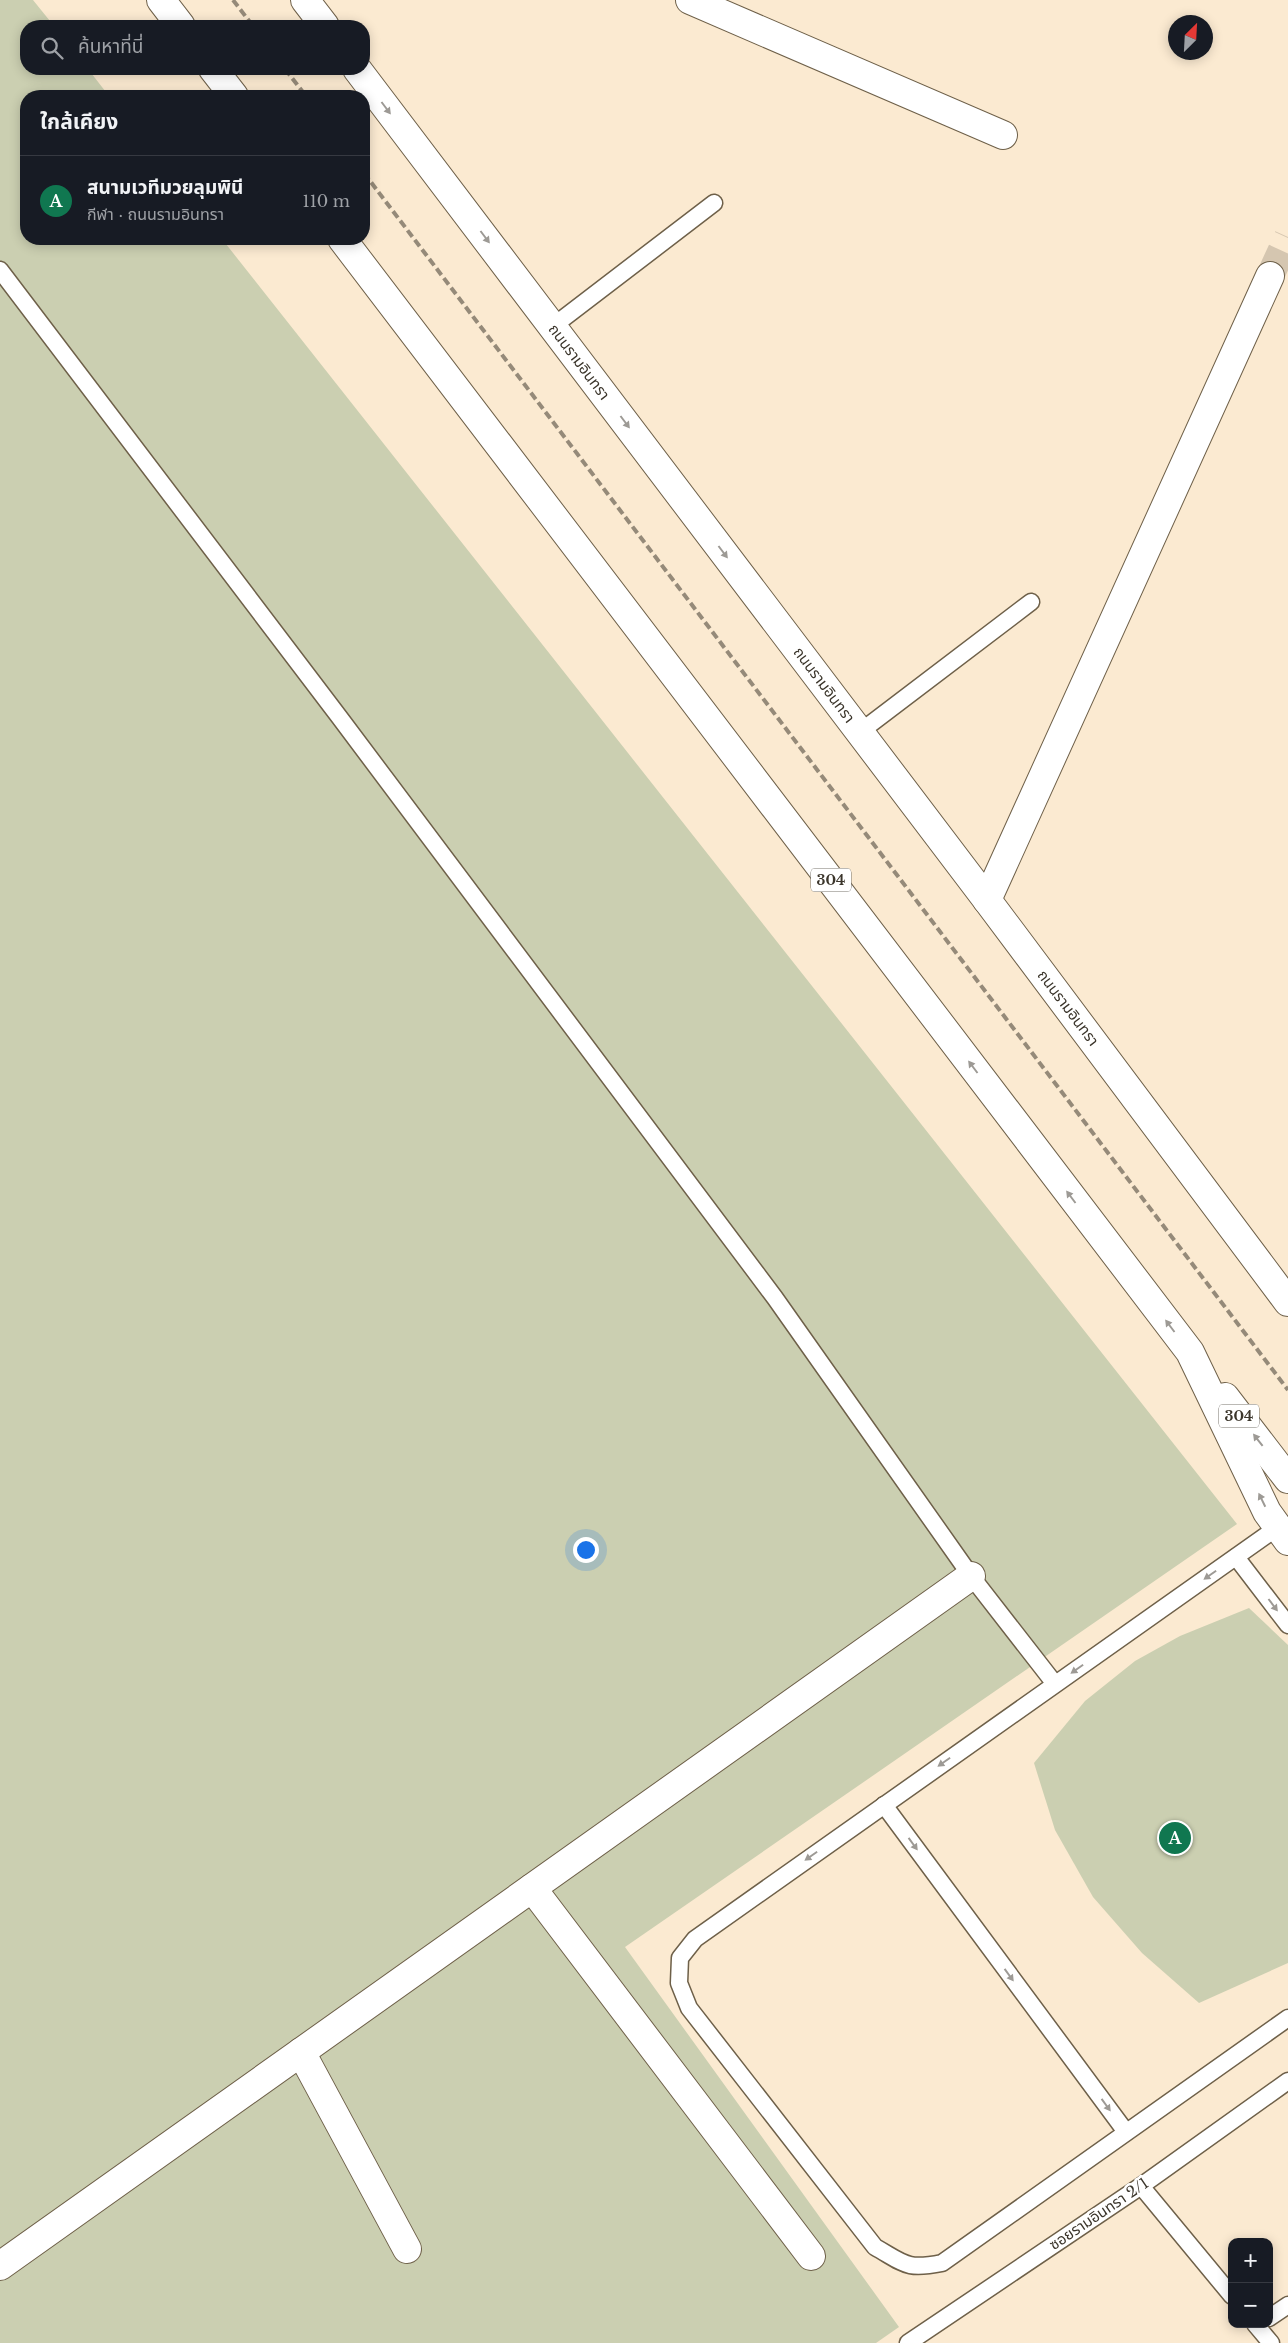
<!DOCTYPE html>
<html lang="th">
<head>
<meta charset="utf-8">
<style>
  :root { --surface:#171b24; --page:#20242c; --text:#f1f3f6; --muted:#9ea1a6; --line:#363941; --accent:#107750 }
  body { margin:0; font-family:"Libre Baskerville","Noto Sans Thai",serif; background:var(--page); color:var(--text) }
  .controls { position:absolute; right:15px; bottom:15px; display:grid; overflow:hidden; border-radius:10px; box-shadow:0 2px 12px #0003 }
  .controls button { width:45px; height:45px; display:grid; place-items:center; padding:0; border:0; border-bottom:1px solid var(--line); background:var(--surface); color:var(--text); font:25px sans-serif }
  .compass { position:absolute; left:1168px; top:15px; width:45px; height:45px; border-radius:50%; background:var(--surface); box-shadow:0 2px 12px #0003; rotate:24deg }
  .you { position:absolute; left:585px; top:1549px; width:18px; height:18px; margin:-12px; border:4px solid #fff; border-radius:50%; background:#1a73e8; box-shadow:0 0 0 8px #1a73e833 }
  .badge { display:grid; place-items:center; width:32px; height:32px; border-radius:50%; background:var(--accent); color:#fff; font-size:16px; font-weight:700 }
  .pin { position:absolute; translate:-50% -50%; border:2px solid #fff; box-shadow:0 1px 5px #0006 }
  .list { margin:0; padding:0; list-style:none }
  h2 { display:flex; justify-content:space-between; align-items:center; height:65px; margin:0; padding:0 20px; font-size:21px }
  h2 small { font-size:16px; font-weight:400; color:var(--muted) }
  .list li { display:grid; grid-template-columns:32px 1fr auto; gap:15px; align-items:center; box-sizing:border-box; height:90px; padding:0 20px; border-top:1px solid var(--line) }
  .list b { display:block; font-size:19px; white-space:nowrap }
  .list p { margin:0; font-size:16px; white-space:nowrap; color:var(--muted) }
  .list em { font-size:16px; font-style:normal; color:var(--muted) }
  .icon { flex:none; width:28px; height:28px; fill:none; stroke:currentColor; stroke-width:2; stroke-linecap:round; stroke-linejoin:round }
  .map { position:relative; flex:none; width:1288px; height:2343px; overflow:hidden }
  .search { position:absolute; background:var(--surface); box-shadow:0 2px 12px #0003; left:20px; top:20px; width:350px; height:55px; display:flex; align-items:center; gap:12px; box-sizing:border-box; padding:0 18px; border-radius:20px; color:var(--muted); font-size:19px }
  .panel { position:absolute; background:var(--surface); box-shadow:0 2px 12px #0003; left:20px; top:90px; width:350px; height:155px; border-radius:20px }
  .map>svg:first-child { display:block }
</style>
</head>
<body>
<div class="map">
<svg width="1288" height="2343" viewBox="0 0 1288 2343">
  <rect width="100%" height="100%" fill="#fbead1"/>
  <g fill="#cbcfb1">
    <path d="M0 0H33L54 26H26V69H88L109 96H26V239H222L1237 1524 625 1947 899 2327 876 2343H0Z"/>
    <path d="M1249 1608 1288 1645V1963L1199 2003 1142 1953 1093 1897 1055 1830 1034 1763 1085 1701 1135 1661 1180 1636Z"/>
  </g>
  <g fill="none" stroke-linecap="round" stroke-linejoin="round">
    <path stroke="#d5c6b0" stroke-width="28" stroke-dasharray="28 14" stroke-linecap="butt" d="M1270 276 1288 237"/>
    <defs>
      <g id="lane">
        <path d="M0 270 340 718 775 1298 971 1576 1055 1684"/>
        <path d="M552 327 714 203"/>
        <path d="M860 732 1031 602"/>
        <path d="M1278 1527 695 1939 680 1958 679 1983 689 2008 875 2247C905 2264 906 2270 942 2263L1288 2018"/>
        <path d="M1236 1557 1288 1625"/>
        <path d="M884 1805 1126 2132"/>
        <path d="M1141 2186 1232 2296"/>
        <path d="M1269 2318 1288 2305"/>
        <path d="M1255 2324 1271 2343"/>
        <path d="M908 2343 1141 2186 1288 2081"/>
      </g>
      <g id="street">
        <path d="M690 0 1003 135"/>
        <path d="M987 900 1270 276"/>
        <path d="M532 1888 811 2256"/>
        <path d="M301 2052 407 2249"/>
        <path d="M0 2266 971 1576"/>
      </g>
      <g id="primary">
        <path d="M161 0 181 26"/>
        <path d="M305 0 325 26"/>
        <path d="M213 69 234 96"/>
        <path d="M357 69 987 900 1288 1302"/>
        <path d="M342 239 1190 1352 1267 1512 1288 1541"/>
        <path d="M1225 1397 1288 1479"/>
      </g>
    </defs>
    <use href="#lane" stroke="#6e6049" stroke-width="19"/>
    <use href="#street" stroke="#6e6049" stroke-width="30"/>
    <use href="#primary" stroke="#6e6049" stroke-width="30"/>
    <use href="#lane" stroke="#fff" stroke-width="16"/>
    <use href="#street" stroke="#fff" stroke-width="28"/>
    <use href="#primary" stroke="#fff" stroke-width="28"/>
    <g stroke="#958a79" stroke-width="4" stroke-dasharray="8 4" stroke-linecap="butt">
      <path d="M233 0 253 26"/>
      <path d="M285 69 306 96"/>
      <path d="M364 173 1288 1390"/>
    </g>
  </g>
  <defs><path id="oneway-solid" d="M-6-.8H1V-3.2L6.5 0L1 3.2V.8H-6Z" transform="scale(1.25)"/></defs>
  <g fill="#9d9a95">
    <use href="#oneway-solid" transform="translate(386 108) rotate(53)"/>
    <use href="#oneway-solid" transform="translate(485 237) rotate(53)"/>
    <use href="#oneway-solid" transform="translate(625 422) rotate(53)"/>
    <use href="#oneway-solid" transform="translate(723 552) rotate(53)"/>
    <use href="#oneway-solid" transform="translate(973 1067) rotate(-127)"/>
    <use href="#oneway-solid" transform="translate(1071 1197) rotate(-127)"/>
    <use href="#oneway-solid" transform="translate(1170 1326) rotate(-127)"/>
    <use href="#oneway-solid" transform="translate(1258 1440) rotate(-128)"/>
    <use href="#oneway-solid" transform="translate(1262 1500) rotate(-116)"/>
    <use href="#oneway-solid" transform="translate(1210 1575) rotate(145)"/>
    <use href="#oneway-solid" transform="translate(1273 1605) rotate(53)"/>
    <use href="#oneway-solid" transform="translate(1077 1669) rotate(145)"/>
    <use href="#oneway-solid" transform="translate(944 1762) rotate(145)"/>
    <use href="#oneway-solid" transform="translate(913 1844) rotate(54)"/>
    <use href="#oneway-solid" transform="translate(811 1856) rotate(145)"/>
    <use href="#oneway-solid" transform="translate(1009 1975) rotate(54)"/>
    <use href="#oneway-solid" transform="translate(1106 2105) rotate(54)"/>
  </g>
  <g text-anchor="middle" stroke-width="5" stroke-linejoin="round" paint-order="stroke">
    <g fill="#fff" stroke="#76726b" stroke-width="1">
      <rect x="811" y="868.5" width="40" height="23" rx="4"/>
      <rect x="1219" y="1404.5" width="40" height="23" rx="4"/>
    </g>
    <g font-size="14" font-weight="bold" fill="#3b352b">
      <text x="831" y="885">304</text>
      <text x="1239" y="1421">304</text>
    </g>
    <g font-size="15" fill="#3b352b" stroke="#fff">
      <text transform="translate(579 362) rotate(53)" y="5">ถนนรามอินทรา</text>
      <text transform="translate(824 685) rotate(53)" y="5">ถนนรามอินทรา</text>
      <text transform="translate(1068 1008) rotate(53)" y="5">ถนนรามอินทรา</text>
      <text transform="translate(1099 2214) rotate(-34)" y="5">ซอยรามอินทรา 2/1</text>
    </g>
  </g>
</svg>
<div class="controls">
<button>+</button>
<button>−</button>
</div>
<svg class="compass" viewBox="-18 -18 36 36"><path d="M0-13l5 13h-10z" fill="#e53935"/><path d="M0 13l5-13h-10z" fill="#9ea1a6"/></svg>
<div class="you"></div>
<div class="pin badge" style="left:1175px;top:1838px">A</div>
<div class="search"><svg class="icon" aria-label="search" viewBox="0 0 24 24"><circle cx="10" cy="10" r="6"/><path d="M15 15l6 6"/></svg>ค้นหาที่นี่</div>
<section class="panel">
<h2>ใกล้เคียง<small></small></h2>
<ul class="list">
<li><span class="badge">A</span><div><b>สนามเวทีมวยลุมพินี</b><p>กีฬา · ถนนรามอินทรา</p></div><em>110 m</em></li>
</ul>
</section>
</div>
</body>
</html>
